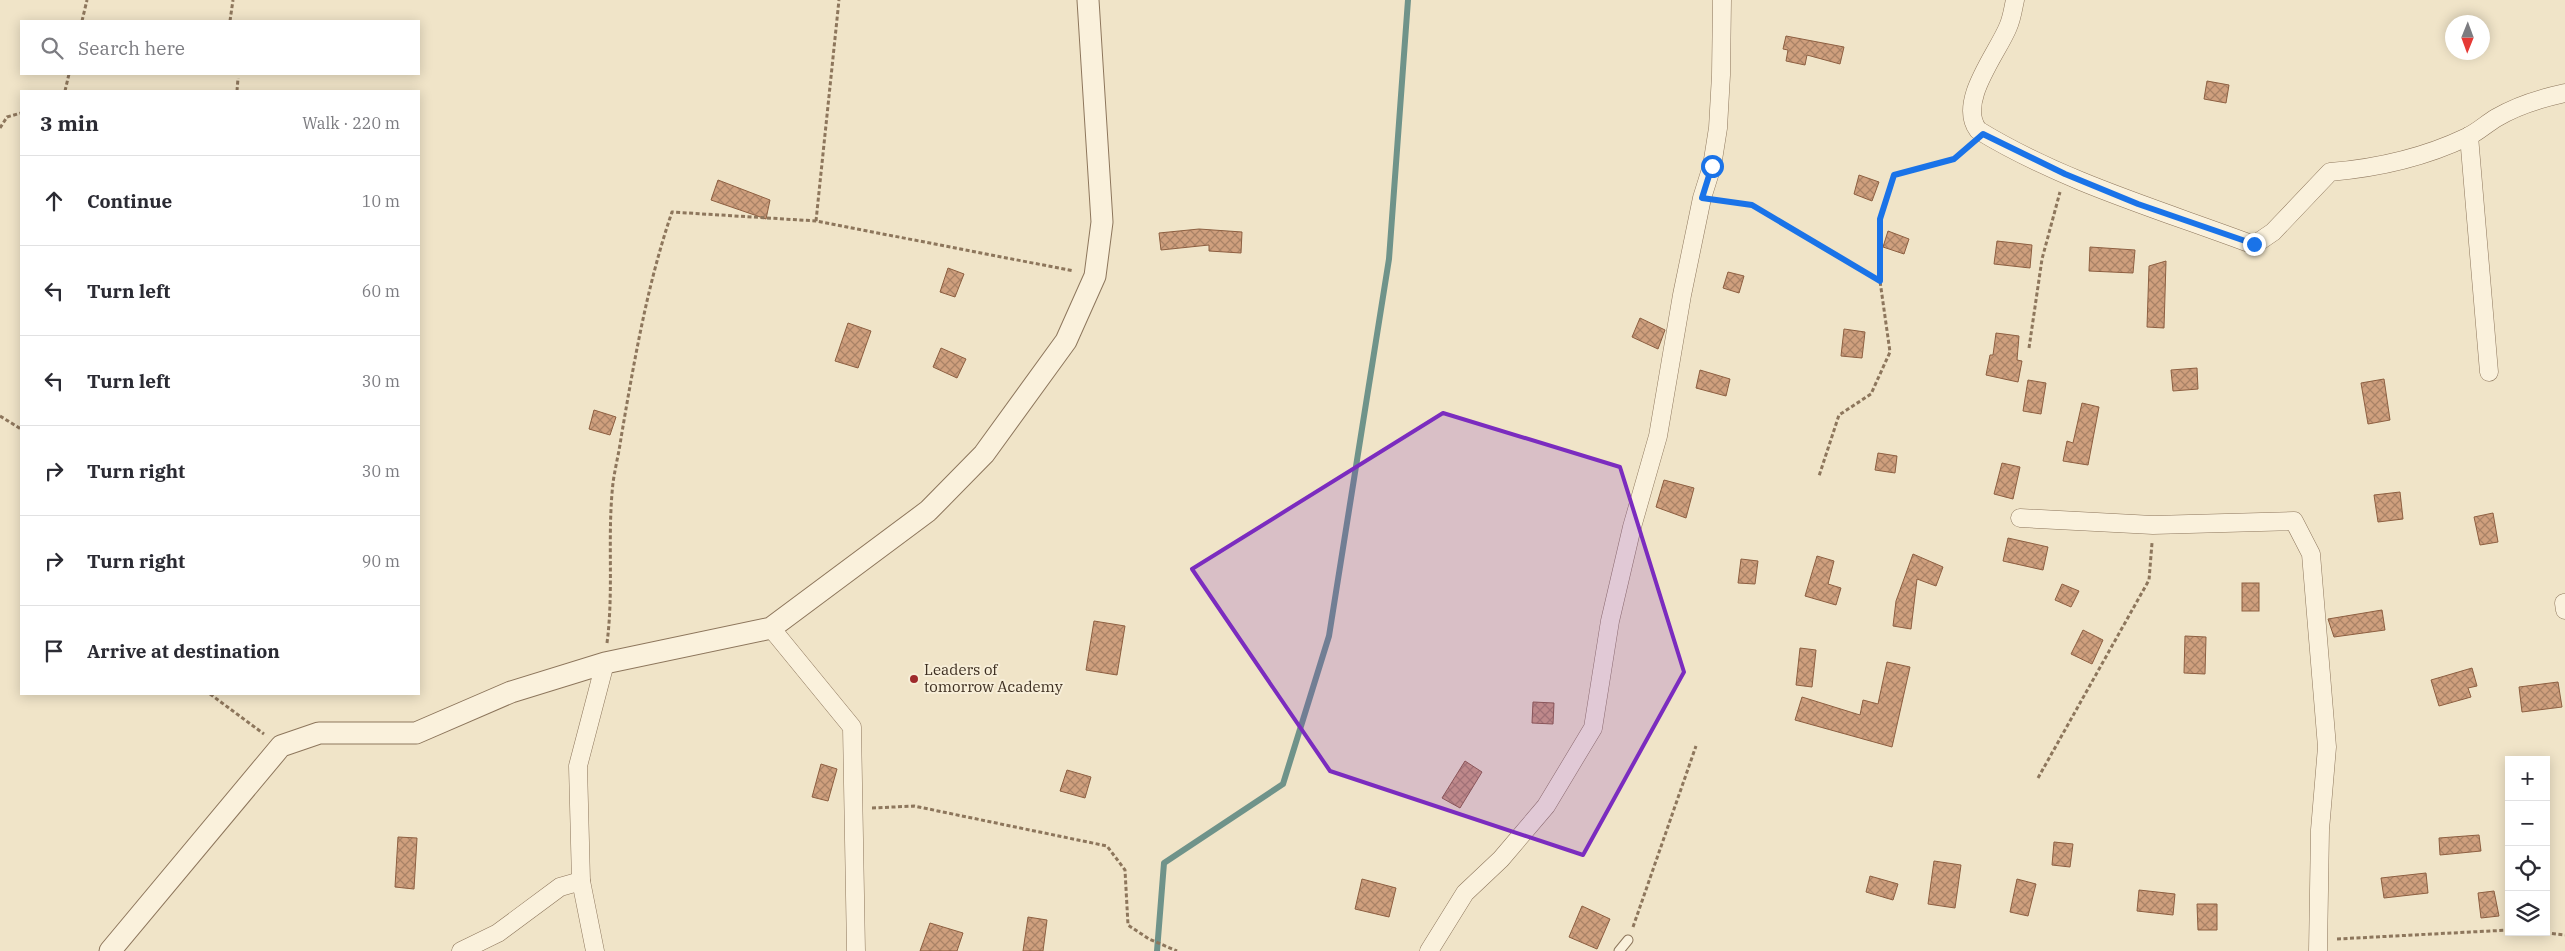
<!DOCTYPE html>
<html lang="en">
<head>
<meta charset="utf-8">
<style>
  :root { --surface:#fff; --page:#f7f7f7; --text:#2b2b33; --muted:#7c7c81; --line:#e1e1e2 }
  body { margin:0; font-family:"IBM Plex Serif",serif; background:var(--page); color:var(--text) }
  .controls { position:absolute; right:15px; bottom:15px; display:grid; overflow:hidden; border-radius:0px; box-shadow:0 2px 12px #0003 }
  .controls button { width:45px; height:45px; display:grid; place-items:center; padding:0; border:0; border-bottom:1px solid var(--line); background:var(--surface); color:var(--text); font:25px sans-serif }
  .compass { position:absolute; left:2445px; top:15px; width:45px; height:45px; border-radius:50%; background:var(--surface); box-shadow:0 2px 12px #0003; rotate:181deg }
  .stop { position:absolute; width:15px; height:15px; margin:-11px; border:4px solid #1a73e8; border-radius:50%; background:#fff }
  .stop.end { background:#1a73e8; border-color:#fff; box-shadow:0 1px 5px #0008 }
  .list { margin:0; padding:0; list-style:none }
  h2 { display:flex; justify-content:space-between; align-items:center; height:65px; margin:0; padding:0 20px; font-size:21px }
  h2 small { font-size:16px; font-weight:400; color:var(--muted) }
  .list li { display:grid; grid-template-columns:32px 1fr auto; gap:15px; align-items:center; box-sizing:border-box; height:90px; padding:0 20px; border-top:1px solid var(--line) }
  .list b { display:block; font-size:19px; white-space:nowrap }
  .list em { font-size:16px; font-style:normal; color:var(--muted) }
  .icon { flex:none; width:28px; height:28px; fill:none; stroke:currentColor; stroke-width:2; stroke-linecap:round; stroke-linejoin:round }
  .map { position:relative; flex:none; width:2565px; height:951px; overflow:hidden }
  .search { position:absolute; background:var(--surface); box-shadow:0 2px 12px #0003; left:20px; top:20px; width:400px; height:55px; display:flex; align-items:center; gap:12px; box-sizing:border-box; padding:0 18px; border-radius:0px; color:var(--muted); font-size:19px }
  .panel { position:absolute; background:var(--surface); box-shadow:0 2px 12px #0003; left:20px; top:90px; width:400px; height:605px; border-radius:0px }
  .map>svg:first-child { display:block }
</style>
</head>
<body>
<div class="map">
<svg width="2565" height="951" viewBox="0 0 2565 951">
  <defs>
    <pattern id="building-cross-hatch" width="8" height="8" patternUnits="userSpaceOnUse" patternTransform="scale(1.25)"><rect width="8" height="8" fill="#cf9f7d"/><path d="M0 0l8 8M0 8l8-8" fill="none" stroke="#a98266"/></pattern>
  </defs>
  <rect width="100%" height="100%" fill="#f0e4c8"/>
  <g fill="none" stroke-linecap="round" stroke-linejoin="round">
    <path stroke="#6f938a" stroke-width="6" d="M1157 951 1164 863 1283 784 1329 636 1389 259 1408 0"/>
  </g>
  <g fill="url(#building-cross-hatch)" stroke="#8d5f41">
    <path d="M1786 36 1844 47 1840 64 1807 55 1805 65 1786 61 1788 50 1783 49Z"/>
    <path d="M2207 81 2229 85 2226 103 2204 99Z"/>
    <path d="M1859 175 1879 182 1872 201 1854 194Z"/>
    <path d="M718 180 770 200 766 219 711 200Z"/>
    <path d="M1199 229 1242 232 1241 253 1209 251V245L1161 250 1159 233Z"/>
    <path d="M1888 231 1909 239 1904 254 1883 247Z"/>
    <path d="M1997 241 2032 245 2030 268 1994 264Z"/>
    <path d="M2090 247 2135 250 2133 273 2089 271Z"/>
    <path d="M2166 261 2164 328 2147 327 2149 266Z"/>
    <path d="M948 268 964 274 955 297 940 292Z"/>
    <path d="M1728 272 1744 276 1739 293 1723 288Z"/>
    <path d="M1640 318 1665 330 1658 349 1632 337Z"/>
    <path d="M848 323 871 331 858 368 835 361Z"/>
    <path d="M1844 329 1865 332 1862 358 1841 356Z"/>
    <path d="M1996 333 2019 336 2017 360 2022 361 2018 382 1986 375 1990 355H1993Z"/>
    <path d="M941 348 966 359 957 378 933 367Z"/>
    <path d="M2197 368 2198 389 2173 391 2171 370Z"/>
    <path d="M1700 370 1730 379 1726 396 1696 388Z"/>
    <path d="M2384 379 2390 420 2368 424 2361 383Z"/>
    <path d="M2028 380 2046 383 2041 414 2023 411Z"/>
    <path d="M2082 403 2099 407 2088 465 2063 461 2067 441 2073 443Z"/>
    <path d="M594 410 616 417 610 435 589 429Z"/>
    <path d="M1878 453 1897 456 1895 473 1875 470Z"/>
    <path d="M2002 463 2020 467 2013 499 1994 494Z"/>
    <path d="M1664 480 1694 488 1686 518 1656 507Z"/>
    <path d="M2400 492 2403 519 2378 522 2374 495Z"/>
    <path d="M2493 513 2498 542 2480 545 2474 517Z"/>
    <path d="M2008 538 2048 547 2043 570 2003 561Z"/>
    <path d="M1913 554 1943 567 1936 586 1917 579 1911 629 1893 626 1896 601Z"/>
    <path d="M1817 556 1834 561 1828 584 1841 588 1836 605 1805 596Z"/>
    <path d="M1741 559 1758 561 1755 584 1738 583Z"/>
    <rect x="2242" y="583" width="17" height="28"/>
    <path d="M2062 584 2079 591 2071 607 2055 600Z"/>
    <path d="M2382 610 2385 630 2334 637 2328 619Z"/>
    <path d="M1094 621 1125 626 1117 675 1086 670Z"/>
    <path d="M2083 630 2103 640 2092 664 2071 654Z"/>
    <path d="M2185 636 2206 637 2205 674 2184 673Z"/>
    <path d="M1800 648 1816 650 1812 687 1796 685Z"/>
    <path d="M1887 662 1910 667 1892 747 1795 720 1802 697 1860 715 1863 700 1878 704Z"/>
    <path d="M2472 668 2477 686 2468 688 2471 697 2439 706 2431 680Z"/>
    <path d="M2558 682 2562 707 2522 712 2519 687Z"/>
    <path d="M1533 702 1554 703 1553 724 1532 723Z"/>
    <path d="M1465 761 1482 772 1460 808 1442 798Z"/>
    <path d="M821 764 837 769 828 801 812 797Z"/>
    <path d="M1067 770 1091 777 1085 798 1060 791Z"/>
    <path d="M2479 835 2481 851 2440 855 2439 838Z"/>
    <path d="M398 837 417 838 414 889 395 887Z"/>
    <path d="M2054 842 2073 844 2070 867 2052 865Z"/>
    <path d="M1934 861 1961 865 1955 908 1928 904Z"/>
    <path d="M2426 873 2428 893 2384 898 2381 878Z"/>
    <path d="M1870 876 1898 884 1893 900 1866 892Z"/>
    <path d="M1362 879 1396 888 1389 917 1355 909Z"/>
    <path d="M2017 879 2036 884 2028 916 2010 912Z"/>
    <path d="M2139 890 2175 894 2173 915 2137 911Z"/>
    <path d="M2494 891 2499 916 2481 918 2478 893Z"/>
    <path d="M2197 904H2217V930H2198Z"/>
    <path d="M1582 906 1610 919 1597 949 1569 937Z"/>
    <path d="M1028 917 1047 920 1043 951H1023Z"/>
    <path d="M930 923 963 933 957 951H920Z"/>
  </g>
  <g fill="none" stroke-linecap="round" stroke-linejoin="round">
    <defs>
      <path id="service" d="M1619 951 1628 940"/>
      <g id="minor">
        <path d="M2015 0C2013 9 2012 18 2008 27 1997 54 1957 102 1978 130 2063 182 2161 210 2254 245L2273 232 2330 172C2378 168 2423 158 2467 137 2478 132 2486 124 2496 118 2516 106 2542 98 2565 93"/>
        <path d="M2469 136 2489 372"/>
        <path d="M2020 518 2153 525 2294 521 2311 554 2327 747 2320 830 2318 951"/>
        <path d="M2564 603 2565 610"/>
        <path d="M771 628 852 727 856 951"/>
        <path d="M461 951 498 933 560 887 581 881"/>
        <path d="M595 951 581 881 578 766 605 663"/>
        <path d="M1429 951 1465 893 1501 859 1546 806 1593 728 1610 621 1632 527 1658 436 1682 295 1702 198 1712 166 1718 128 1721 75 1722 0"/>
      </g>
      <path id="tertiary" d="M110 951 281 746 319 733H416L511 692 605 663 771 628 928 511 984 454 1066 341 1095 276 1102 222 1088 0"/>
    </defs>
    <use href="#service" stroke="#8d765c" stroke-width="11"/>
    <use href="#minor" stroke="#8d765c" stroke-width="19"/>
    <use href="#tertiary" stroke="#8d765c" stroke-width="23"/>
    <g stroke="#8d765c" stroke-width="3" stroke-dasharray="4 2.5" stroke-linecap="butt">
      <path d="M82 21 87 0"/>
      <path d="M230 21 233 0"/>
      <path d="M65 91 69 74"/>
      <path d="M237 91 238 78"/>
      <path d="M0 128 7 117 21 113"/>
      <path d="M1720 201 1752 205 1880 281 1890 352 1871 394 1839 415 1819 476"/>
      <path d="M816 221 839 0"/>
      <path d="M1880 281V219L1895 175 1954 159 1970 146"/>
      <path d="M2029 348 2042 259 2060 192"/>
      <path d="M0 416 21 429"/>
      <path d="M607 643C614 589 607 537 613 483 615 468 619 453 621 438 634 362 647 285 672 212L816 221 1074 271"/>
      <path d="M210 694 264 734"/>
      <path d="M2038 778 2149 580 2152 543"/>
      <path d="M872 808 914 806 1107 846 1125 870 1128 925 1149 939 1177 951"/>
      <path d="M1633 927 1696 746"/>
      <path d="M2539 932 2565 935"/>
      <path d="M2337 939 2509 930"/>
    </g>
    <use href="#service" stroke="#faf1dc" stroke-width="9"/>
    <use href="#minor" stroke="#faf1dc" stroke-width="18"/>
    <use href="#tertiary" stroke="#faf1dc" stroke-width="21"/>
  </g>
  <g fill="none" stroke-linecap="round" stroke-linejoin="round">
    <path stroke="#1a73e8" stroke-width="6" d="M1712 166 1702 198 1752 205 1880 281V219L1894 175 1954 159 1983 134 2065 174 2138 204 2254 244"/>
  </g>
  <path fill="#7b2cbf" fill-opacity="0.2" stroke="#7b2cbf" stroke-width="4" stroke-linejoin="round" d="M1443 413 1620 467 1684 672 1583 855 1330 771 1192 569Z"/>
  <circle fill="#9e2a2b" stroke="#f7eed8" stroke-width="2" cx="914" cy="679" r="5"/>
  <g text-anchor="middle" stroke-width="4" stroke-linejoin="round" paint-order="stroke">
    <g font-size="15" fill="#3d2e20" stroke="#f7eed8" text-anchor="start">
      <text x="924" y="675">Leaders of<tspan x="924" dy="17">tomorrow Academy</tspan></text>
    </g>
  </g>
</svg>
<div class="controls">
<button>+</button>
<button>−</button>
<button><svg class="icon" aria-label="locate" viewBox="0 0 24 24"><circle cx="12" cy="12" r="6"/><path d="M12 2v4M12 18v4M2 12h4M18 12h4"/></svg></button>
<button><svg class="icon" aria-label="layers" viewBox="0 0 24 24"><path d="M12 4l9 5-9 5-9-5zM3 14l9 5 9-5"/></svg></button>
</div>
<svg class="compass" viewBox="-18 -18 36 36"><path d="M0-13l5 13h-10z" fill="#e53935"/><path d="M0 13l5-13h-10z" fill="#7c7c81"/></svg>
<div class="stop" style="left:1712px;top:166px"></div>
<div class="stop end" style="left:2254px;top:244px"></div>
<div class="search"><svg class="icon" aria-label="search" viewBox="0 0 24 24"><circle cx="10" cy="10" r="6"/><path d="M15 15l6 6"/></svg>Search here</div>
<section class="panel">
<h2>3 min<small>Walk · 220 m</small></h2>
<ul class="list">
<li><svg class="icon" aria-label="ahead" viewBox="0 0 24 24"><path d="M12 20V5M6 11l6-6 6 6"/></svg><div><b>Continue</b></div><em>10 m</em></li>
<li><svg class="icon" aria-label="left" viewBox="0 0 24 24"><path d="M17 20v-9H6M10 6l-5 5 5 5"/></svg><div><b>Turn left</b></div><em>60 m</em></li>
<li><svg class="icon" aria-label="left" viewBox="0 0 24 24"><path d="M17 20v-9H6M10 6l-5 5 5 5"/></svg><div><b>Turn left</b></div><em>30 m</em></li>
<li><svg class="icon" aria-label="right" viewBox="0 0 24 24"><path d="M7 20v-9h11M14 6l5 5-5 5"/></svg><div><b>Turn right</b></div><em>30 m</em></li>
<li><svg class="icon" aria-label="right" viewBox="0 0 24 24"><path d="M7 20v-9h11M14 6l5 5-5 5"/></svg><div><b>Turn right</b></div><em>90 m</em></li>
<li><svg class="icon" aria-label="arrive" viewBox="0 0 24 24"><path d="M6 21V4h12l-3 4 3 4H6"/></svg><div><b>Arrive at destination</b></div></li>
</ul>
</section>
</div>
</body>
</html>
